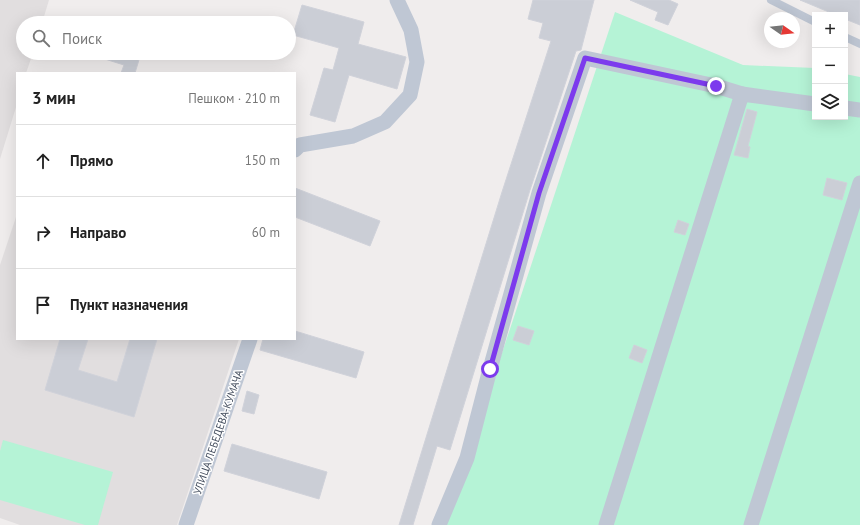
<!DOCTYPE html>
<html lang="ru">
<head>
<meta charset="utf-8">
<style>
  :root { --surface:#fff; --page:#f2f2f2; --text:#222; --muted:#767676; --line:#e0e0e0 }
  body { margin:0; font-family:"PT Sans",sans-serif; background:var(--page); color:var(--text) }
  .controls { position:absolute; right:12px; top:12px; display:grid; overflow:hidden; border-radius:0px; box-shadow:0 4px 16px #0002 }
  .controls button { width:36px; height:36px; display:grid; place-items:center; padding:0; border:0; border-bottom:1px solid var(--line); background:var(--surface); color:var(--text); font:20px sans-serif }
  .compass { position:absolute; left:764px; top:12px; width:36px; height:36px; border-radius:50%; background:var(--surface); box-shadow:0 4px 16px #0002; rotate:104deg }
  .stop { position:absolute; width:12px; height:12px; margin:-9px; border:3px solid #7c3aed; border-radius:50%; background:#fff }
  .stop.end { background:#7c3aed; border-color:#fff; box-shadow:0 1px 4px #0008 }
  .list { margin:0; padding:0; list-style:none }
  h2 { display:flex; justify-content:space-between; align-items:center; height:52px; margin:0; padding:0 16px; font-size:17px }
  h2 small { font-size:13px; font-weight:400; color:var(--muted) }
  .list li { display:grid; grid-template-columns:26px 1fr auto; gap:12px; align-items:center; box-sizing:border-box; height:72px; padding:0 16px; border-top:1px solid var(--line) }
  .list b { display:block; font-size:15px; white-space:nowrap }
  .list em { font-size:13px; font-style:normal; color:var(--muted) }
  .icon { flex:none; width:22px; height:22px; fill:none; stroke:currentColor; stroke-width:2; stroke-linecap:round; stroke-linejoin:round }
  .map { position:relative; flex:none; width:860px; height:525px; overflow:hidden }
  .search { position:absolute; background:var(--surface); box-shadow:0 4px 16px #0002; left:16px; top:16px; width:280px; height:44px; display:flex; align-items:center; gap:10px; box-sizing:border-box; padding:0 14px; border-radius:22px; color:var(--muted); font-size:15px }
  .panel { position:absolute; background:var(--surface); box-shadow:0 4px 16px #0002; left:16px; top:72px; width:280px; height:268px; border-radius:0px }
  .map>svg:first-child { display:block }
</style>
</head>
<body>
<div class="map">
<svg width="860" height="525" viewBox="0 0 860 525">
  <rect width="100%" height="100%" fill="#f0eded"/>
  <g fill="#e1dedf">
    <path d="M0 0H49L42 23H23V53H33L26 73H17V104L0 159Z"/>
    <path d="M17 214V339H239L177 525H20L0 518V265Z"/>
  </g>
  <g fill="#b5f3d6">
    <path d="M615 12 743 65 815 68V117H845V74L860 77V525H445Z"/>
    <path d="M3 440 113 472 98 525H85L0 500V451Z"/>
  </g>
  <g fill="#cbced6" stroke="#d0d2da">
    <path d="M533 0H594L581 50 576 51 530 190 450 450 437 446 413 525H399L502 192 551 41 539 38 543 23 528 19Z"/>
    <path d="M630 0H669L678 4 668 25 655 20 658 12Z"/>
    <path d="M800 0H860V25L845 19V15H836Z"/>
    <path d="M302 5 364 22 358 44 406 57 397 89 349 75 335 122 310 115 324 68 333 70 339 48 293 35Z"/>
    <path d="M93 53H141L135 73H121L124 65 92 55Z"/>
    <path d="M747 109 757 112 748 146 750 147 748 158 734 155Z"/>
    <path d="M827 178 847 183 842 200 823 195Z"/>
    <path d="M295 188 380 221 370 246 295 217Z"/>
    <path d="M678 220 689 224 685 235 674 232Z"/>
    <path d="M518 326 534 331 529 345 513 340Z"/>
    <path d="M295 331 364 352 356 378 260 350 263 339H295Z"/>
    <path d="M60 339H88L78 370 117 382 130 339H157L134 417 45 390Z"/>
    <path d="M634 345 647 350 642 363 629 358Z"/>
    <path d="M247 391 259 395 254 414 242 411Z"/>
    <path d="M232 444 327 472 319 499 224 471Z"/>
  </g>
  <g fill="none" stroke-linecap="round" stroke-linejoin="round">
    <g stroke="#bfc7d4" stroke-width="8">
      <path d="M771 0 815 22"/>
      <path d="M845 37 860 44"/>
    </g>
    <g stroke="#bfc7d4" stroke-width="15">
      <path d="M845 108 860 110"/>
      <path d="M295 150 300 145 353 136 385 122 410 95 417 62 411 30 397 0"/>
      <path d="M186 525 250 339"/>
      <path d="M439 525 467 458 490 369 539 193 585 58 716 86 742 94"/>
      <path d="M606 525 742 94 815 104"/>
      <path d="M751 525 860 183"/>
    </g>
  </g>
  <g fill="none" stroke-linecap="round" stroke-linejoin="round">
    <path stroke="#7c3aed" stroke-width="5" d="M490 369 539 193 585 58 716 86"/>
  </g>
  <g text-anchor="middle" stroke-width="3" stroke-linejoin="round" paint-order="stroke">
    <g font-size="11" fill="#434d5d" stroke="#fff">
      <text transform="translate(218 432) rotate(-71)" y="4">УЛИЦА ЛЕБЕДЕВА-КУМАЧА</text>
    </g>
  </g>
</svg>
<div class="controls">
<button>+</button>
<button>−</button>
<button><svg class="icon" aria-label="layers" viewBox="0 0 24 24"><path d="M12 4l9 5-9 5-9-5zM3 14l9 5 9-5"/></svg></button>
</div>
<svg class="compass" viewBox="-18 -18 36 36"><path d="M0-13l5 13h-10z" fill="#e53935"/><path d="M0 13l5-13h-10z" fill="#767676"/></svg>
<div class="stop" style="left:490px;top:369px"></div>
<div class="stop end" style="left:716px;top:86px"></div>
<div class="search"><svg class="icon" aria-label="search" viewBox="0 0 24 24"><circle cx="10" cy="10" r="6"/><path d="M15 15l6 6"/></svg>Поиск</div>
<section class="panel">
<h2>3 мин<small>Пешком · 210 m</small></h2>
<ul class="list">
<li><svg class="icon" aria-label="ahead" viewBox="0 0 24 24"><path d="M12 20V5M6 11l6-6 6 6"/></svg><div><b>Прямо</b></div><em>150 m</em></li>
<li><svg class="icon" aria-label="right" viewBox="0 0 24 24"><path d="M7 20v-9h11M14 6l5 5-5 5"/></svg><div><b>Направо</b></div><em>60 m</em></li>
<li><svg class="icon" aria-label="arrive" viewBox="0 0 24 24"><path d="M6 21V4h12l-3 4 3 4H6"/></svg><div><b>Пункт назначения</b></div></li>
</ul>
</section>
</div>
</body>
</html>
